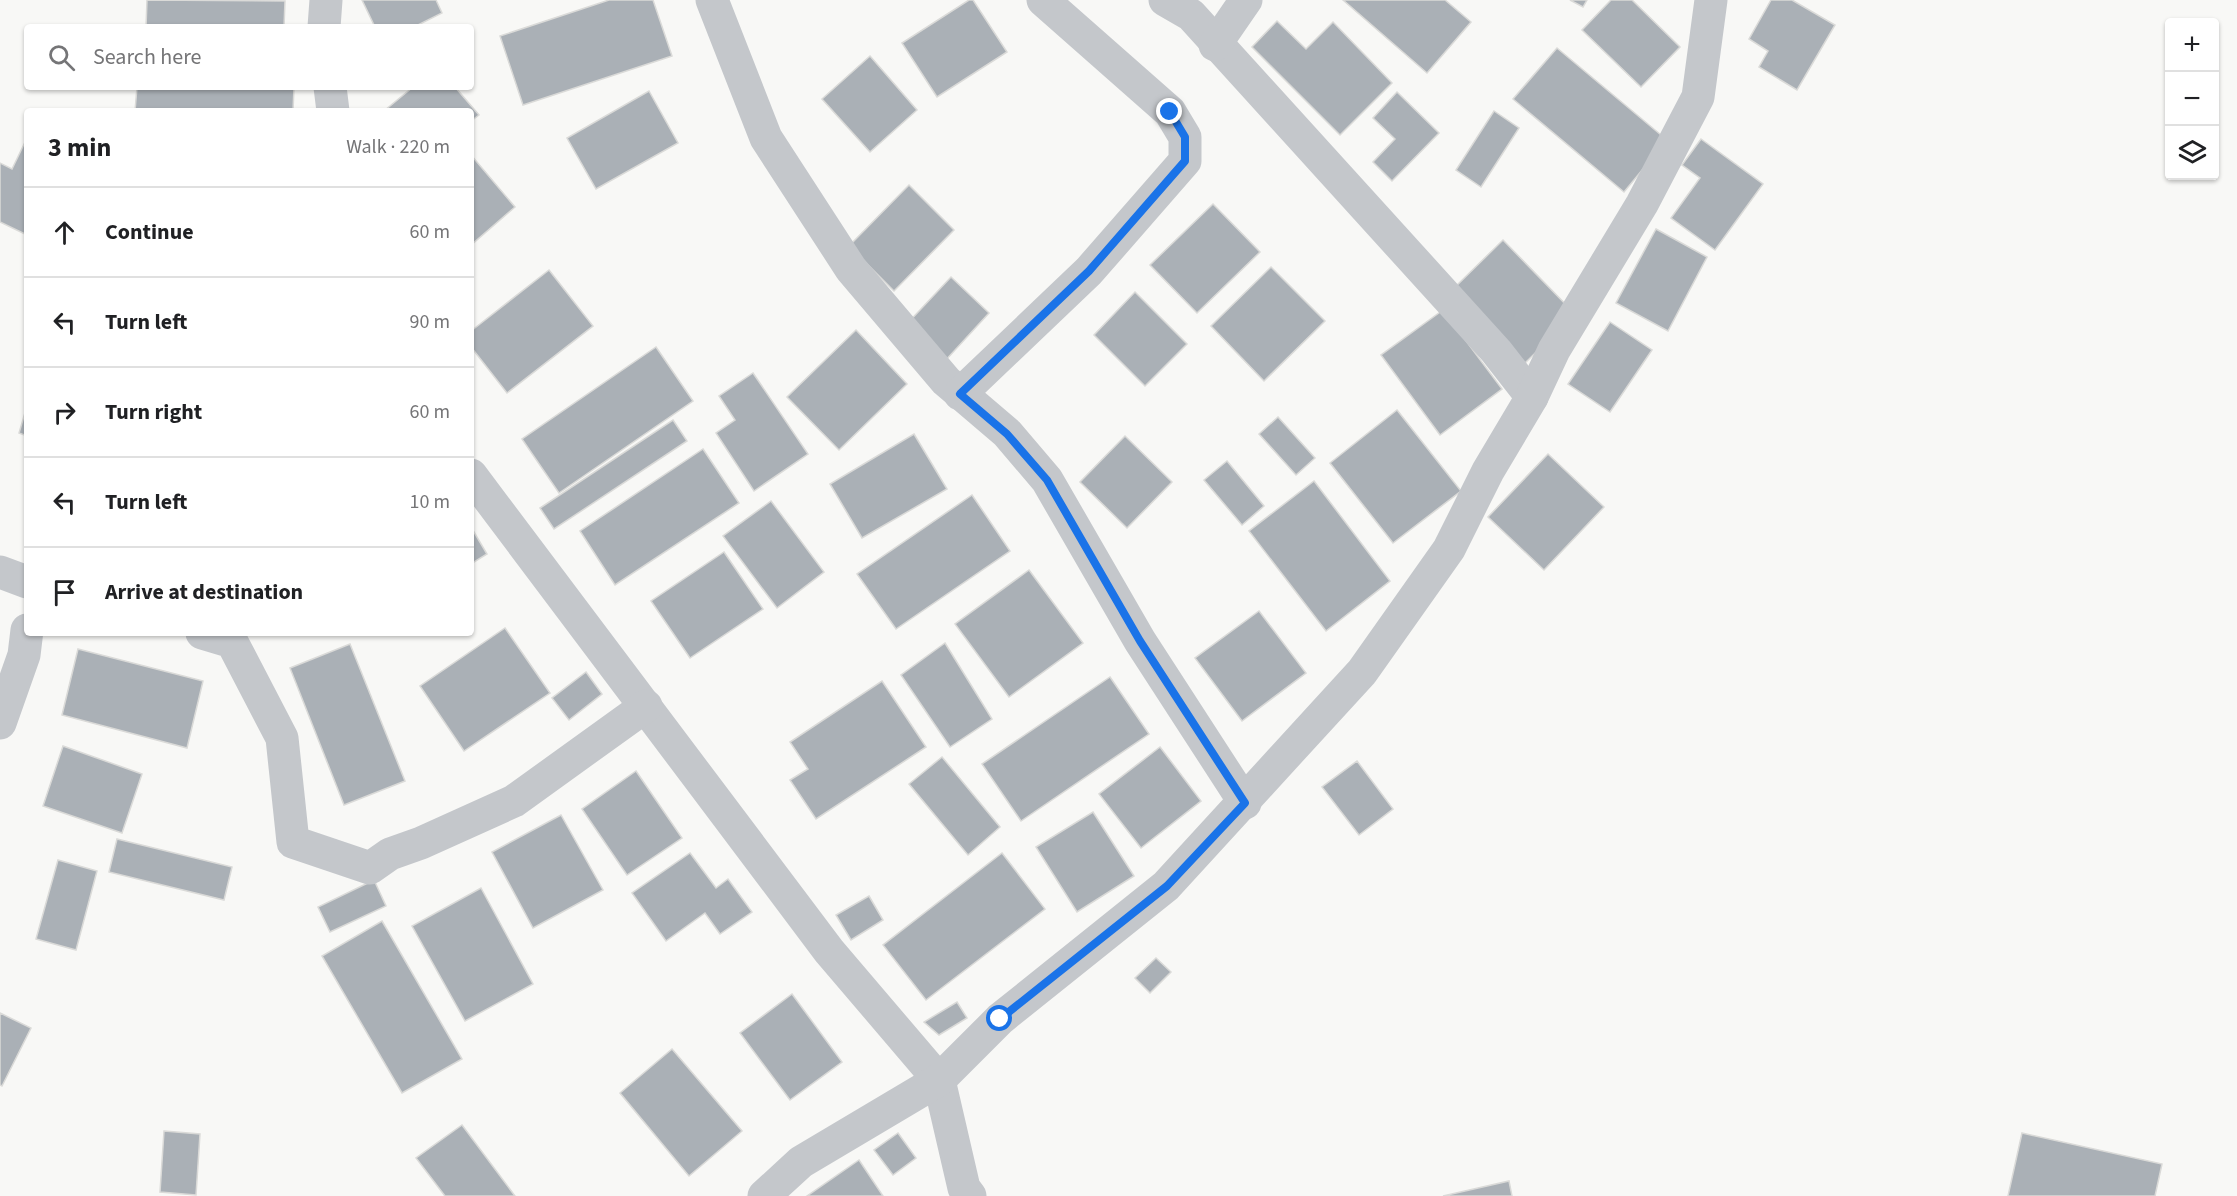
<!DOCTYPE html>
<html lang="en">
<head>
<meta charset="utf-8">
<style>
  :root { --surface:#fff; --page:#f6f6f6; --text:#202124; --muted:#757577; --line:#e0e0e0 }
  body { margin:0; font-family:"Source Sans 3",sans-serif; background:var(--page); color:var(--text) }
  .controls { position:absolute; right:18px; top:18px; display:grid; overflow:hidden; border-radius:6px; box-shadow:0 2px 4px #0004 }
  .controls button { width:54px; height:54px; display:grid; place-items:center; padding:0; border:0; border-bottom:2px solid var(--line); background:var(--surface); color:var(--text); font:30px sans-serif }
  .stop { position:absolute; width:18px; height:18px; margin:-14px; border:4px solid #1a73e8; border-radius:50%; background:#fff }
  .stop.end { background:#1a73e8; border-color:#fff; box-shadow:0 2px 6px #0008 }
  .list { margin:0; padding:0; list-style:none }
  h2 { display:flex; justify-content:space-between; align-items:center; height:78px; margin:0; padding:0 24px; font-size:26px }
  h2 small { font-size:20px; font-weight:400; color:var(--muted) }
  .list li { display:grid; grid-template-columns:39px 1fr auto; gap:18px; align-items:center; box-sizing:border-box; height:90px; padding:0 24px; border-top:2px solid var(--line) }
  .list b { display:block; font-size:22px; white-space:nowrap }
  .list em { font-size:20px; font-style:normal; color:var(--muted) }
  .icon { flex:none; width:33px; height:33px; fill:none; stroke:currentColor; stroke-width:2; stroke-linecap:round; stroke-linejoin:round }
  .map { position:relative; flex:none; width:2237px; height:1196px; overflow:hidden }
  .search { position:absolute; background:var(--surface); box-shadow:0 2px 4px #0004; left:24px; top:24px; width:450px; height:66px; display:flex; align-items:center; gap:15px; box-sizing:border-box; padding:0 21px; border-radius:6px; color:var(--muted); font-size:22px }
  .panel { position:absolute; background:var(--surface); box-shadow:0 2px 4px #0004; left:24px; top:108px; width:450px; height:528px; border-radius:6px }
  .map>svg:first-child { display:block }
</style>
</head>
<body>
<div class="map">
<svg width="2237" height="1196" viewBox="0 0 2237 1196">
  <rect width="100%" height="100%" fill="#f8f8f6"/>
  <g fill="#aab0b6" stroke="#dadad8" stroke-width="1.5">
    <path d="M147 0 285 1 284 27H146Z"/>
    <path d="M362 0H436L442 13 414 27H375Z"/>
    <path d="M609 0H653L672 56 523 105 500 36Z"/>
    <path d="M969 0H973L1007 52 937 97 902 43Z"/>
    <path d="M1343 0H1445L1471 22 1427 73Z"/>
    <path d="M1570 0H1587L1583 7Z"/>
    <path d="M1611 0H1632L1680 47 1641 87 1582 30Z"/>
    <path d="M1771 0H1792L1835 25 1797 90 1759 67 1768 51 1749 39Z"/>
    <path d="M1277 21 1306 49 1333 22 1392 83 1340 135 1252 47Z"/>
    <path d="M1557 48 1667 140 1624 192 1513 99Z"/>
    <path d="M870 56 917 110 870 152 822 99Z"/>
    <path d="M137 87H294L293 111H135Z"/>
    <path d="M413 87H455L479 115 471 121V111H384Z"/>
    <path d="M649 91 678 143 596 189 567 138Z"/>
    <path d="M1397 92 1439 133 1392 181 1373 162 1395 139 1373 118Z"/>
    <path d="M1494 111 1519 128 1481 187 1456 170Z"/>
    <path d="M27 138V235L0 222V163L12 169Z"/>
    <path d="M1701 139 1763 184 1715 250 1671 218 1700 178 1682 165Z"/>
    <path d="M471 155 515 207 471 245Z"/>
    <path d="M909 185 954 230 894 291 849 246Z"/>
    <path d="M1213 204 1260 252 1197 313 1150 265Z"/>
    <path d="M1656 229 1707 257 1668 331 1616 303Z"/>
    <path d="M1503 240 1575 314 1523 365 1450 292Z"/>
    <path d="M1271 267 1325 321 1264 381 1211 326Z"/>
    <path d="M549 270 593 326 507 393 471 347V331Z"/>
    <path d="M951 277 989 313 944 362 905 326Z"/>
    <path d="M1135 292 1187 344 1145 386 1094 335Z"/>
    <path d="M1443 310 1502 389 1440 435 1381 355Z"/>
    <path d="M1610 322 1652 350 1610 412 1568 384Z"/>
    <path d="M856 330 907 384 839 450 787 397Z"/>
    <path d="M656 347 693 401 559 493 522 439Z"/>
    <path d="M753 373 808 454 754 491 716 433 735 420 719 396Z"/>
    <path d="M27 406V436L19 433Z"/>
    <path d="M1397 410 1461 491 1393 543 1330 463Z"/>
    <path d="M1278 417 1315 458 1296 475 1259 434Z"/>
    <path d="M673 420 687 441 554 529 540 508Z"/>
    <path d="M914 434 947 489 862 538 830 484Z"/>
    <path d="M1125 436 1172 482 1127 528 1080 482Z"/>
    <path d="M703 449 739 503 615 585 580 531Z"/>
    <path d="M1548 454 1604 507 1544 570 1488 517Z"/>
    <path d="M1227 461 1264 506 1242 525 1204 480Z"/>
    <path d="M1314 481 1390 581 1326 631 1249 531Z"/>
    <path d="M972 495 1010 551 896 629 857 574Z"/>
    <path d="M771 501 824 572 777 608 723 536Z"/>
    <path d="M471 527 487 554 471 564Z"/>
    <path d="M724 552 763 609 690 658 651 601Z"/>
    <path d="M1029 570 1083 643 1009 697 955 624Z"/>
    <path d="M1259 611 1306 673 1242 721 1195 658Z"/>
    <path d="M505 628 550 693 464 751 420 686Z"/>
    <path d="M945 643 992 719 950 747 901 675Z"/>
    <path d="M350 644 405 781 344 805 290 668Z"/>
    <path d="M78 649 203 681 187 748 62 715Z"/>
    <path d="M586 672 602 694 569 720 552 698Z"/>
    <path d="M1110 677 1149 734 1021 821 982 764Z"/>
    <path d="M882 681 926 747 816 819 790 780 808 769 790 742Z"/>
    <path d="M63 746 142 774 122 833 43 806Z"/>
    <path d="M1160 747 1201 801 1141 848 1099 794Z"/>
    <path d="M942 757 1000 827 968 855 909 784Z"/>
    <path d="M1357 761 1393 809 1359 835 1322 787Z"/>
    <path d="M636 771 682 838 627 875 582 809Z"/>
    <path d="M1093 812 1134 876 1077 912 1036 847Z"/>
    <path d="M561 815 603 890 533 928 492 852Z"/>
    <path d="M117 839 232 867 224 900 109 872Z"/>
    <path d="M690 853 716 888 728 879 752 912 720 934 705 913 666 941 632 893Z"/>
    <path d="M1002 853 1045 909 926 1000 883 945Z"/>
    <path d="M58 860 97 871 76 950 36 939Z"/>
    <path d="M374 880 386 906 330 932 318 907Z"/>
    <path d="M481 888 533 984 465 1021 412 926Z"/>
    <path d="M869 896 883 920 851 940 836 915Z"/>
    <path d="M382 921 462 1059 402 1093 322 956Z"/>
    <path d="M1156 958 1171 972 1150 993 1135 978Z"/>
    <path d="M792 994 842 1062 790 1100 740 1033Z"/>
    <path d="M957 1002 967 1018 939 1035 924 1022Z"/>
    <path d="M0 1013 31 1028 2 1086 0 1085Z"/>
    <path d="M672 1049 742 1131 689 1176 620 1093Z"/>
    <path d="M462 1125 515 1196H445L416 1158Z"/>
    <path d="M164 1131 200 1134 196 1195 160 1192Z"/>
    <path d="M898 1133 916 1158 893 1175 874 1150Z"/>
    <path d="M2022 1133 2162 1164 2155 1196H2008Z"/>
    <path d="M859 1160 883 1196H807Z"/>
    <path d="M1509 1181 1512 1196H1443Z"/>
  </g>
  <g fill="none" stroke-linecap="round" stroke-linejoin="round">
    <g stroke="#c4c7cb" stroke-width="33">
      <path d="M712 0 766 138 851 269 946 381 1007 433 1047 480 1140 641 1245 803"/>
      <path d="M1165 0 1191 15 1496 351 1532 397"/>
      <path d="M324 27 326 0"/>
      <path d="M1215 45 1246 0"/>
      <path d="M330 87 333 111"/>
      <path d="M960 394 1089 271 1185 161V137L1170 112 1043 0"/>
      <path d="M471 475 829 951 939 1080 964 1188 970 1196"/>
      <path d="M0 572 27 582"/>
      <path d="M202 633 232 642 282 738 293 842 370 868 390 854 421 843 514 801 646 706"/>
      <path d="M0 723 24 655 27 630"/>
      <path d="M764 1196 801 1162 939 1080 1000 1019 1166 886 1362 672 1449 549 1488 471 1532 397 1554 350 1642 204 1698 97 1711 0"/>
    </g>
  </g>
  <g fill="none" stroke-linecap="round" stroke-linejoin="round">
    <path stroke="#1a73e8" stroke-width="8" d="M1000 1019 1167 886 1245 803 1140 641 1047 480 1007 434 960 394 1089 271 1185 161V137L1170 112"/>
  </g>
</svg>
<div class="controls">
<button>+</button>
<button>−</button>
<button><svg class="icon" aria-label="layers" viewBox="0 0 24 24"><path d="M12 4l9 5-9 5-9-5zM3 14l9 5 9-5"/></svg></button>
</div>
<div class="stop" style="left:1000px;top:1019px"></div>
<div class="stop end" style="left:1170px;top:112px"></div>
<div class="search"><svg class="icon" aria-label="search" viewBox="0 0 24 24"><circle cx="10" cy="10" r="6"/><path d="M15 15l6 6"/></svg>Search here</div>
<section class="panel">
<h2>3 min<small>Walk · 220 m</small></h2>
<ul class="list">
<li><svg class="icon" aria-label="ahead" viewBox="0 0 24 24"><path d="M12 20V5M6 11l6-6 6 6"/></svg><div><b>Continue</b></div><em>60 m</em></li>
<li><svg class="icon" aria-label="left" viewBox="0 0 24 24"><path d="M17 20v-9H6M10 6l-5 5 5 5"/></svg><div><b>Turn left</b></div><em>90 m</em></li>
<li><svg class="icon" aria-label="right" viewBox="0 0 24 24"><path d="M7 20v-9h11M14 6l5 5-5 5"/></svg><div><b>Turn right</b></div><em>60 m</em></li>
<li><svg class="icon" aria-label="left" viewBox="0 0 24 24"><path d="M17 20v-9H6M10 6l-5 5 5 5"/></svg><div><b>Turn left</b></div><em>10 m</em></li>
<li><svg class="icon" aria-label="arrive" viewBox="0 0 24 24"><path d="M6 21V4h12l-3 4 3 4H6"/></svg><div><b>Arrive at destination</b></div></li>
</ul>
</section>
</div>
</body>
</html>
